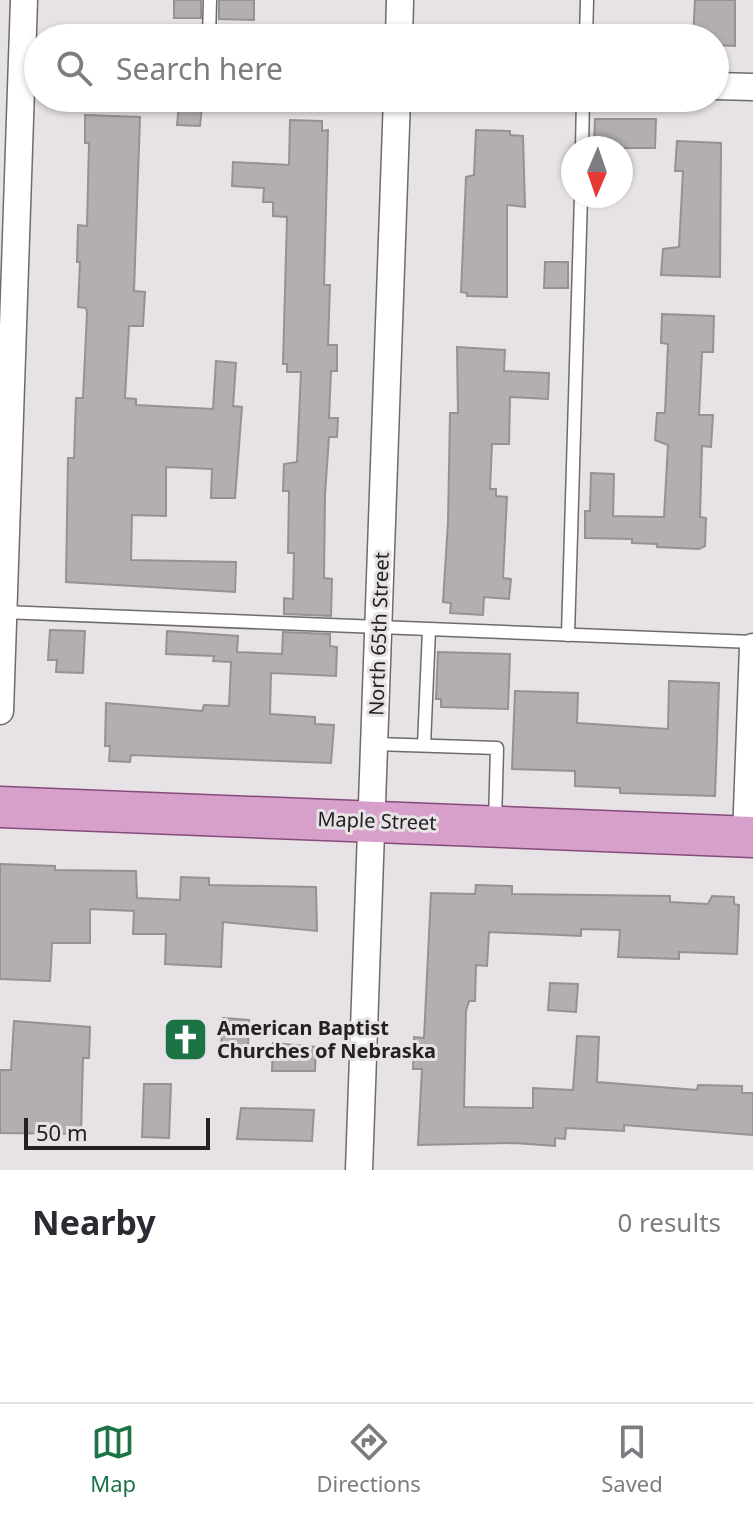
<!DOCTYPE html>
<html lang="en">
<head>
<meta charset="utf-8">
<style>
  :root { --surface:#fff; --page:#f2f2f3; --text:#2b2b33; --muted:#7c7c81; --line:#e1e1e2; --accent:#1c7346 }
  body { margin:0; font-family:"Noto Sans",sans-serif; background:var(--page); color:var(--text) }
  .compass { position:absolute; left:561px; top:136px; width:72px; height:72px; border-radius:50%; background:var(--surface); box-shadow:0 2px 6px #0004; rotate:182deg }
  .scale { position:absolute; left:24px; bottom:20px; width:186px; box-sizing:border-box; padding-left:8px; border:4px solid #232123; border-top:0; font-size:22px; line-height:28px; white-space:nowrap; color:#232123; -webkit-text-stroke:6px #e7e2e5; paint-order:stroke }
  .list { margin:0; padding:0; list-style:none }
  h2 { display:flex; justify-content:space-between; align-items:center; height:104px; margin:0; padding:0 32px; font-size:34px }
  h2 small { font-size:26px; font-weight:400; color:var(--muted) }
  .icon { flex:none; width:44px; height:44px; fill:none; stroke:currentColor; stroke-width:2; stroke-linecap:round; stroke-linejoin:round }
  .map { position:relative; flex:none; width:753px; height:1170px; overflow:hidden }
  .search { position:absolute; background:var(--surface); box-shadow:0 2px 6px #0004; left:24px; right:24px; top:24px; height:88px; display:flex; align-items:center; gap:20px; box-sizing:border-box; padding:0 28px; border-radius:44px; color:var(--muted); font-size:30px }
  .sheet { height:232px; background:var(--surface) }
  nav { display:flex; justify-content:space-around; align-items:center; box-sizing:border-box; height:112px; border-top:2px solid var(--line); background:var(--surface); font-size:22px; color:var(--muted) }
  nav a { display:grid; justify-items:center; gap:4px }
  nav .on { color:var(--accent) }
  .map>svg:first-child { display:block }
</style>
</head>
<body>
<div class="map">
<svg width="753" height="1170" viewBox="0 0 753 1170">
  <rect width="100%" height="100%" fill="#e7e2e5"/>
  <g fill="#b2aeb1" stroke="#959194" stroke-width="2">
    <rect x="174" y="0" width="27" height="18"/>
    <path d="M219 0H254V20L219 19Z"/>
    <path d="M695 0H735V46L715 45V38H693Z"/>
    <path d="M179 103 202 105 200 126 177 125Z"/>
    <path d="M85 115 140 117 134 291 145 292 143 326H129L125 398 136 399V405L213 409 216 361 236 363 233 406 242 407 235 498H211L212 469 166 467V516L132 515 131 560 236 562 235 592 66 582 68 458H74L76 398H83L87 312 86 308 78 307 80 262H77L78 225 87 226 89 143H85Z"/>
    <path d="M595 119H656L655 148H594Z"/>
    <path d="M290 120 322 121V131L328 130 324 285H330L328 345H337V371H331L329 418H338L337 437H329L325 494 324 578 332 579 331 616 284 614V598L293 599 294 553H288L289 491H283L284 464 297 462 301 372H287V364H283L287 217 273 216V202H263L264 188 232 186 233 162 289 165Z"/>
    <path d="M476 130 510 131V135L523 136 525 207 507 205V297L467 296V293L461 292 466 177 474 175Z"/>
    <path d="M677 141 721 143 720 277 661 275 663 249 679 247 683 171H675Z"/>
    <path d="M545 262H568V288H544Z"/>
    <path d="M662 314 714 316 713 352H702L699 415H713L711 447 702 446 700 517 706 518 705 546 699 549 657 547V544L632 543V539L585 538V511H590L591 473 614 474 613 516 664 517 668 445 655 440 657 413H665L668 344 661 343Z"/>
    <path d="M457 347 505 350 504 371 549 373 548 399 510 397 509 444H492L490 489H496V496L507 497 503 578 511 579 509 599 484 597 483 615 450 613 451 603 443 602 448 522 450 413H458Z"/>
    <path d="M50 630 85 631 83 673 56 672 57 660H48Z"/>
    <path d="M167 631 238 636 237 652 282 654 283 632 330 634V646L337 647 336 676 271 673 270 714 315 717V724L334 725 331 763 131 755 130 762 109 761 110 746H105L106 703 202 711 204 705 229 706 231 662 213 661 214 656 166 654Z"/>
    <path d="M438 652 510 654 508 709 441 707V699H436Z"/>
    <path d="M669 681 719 683 715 796 620 793V788L575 786V771L512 769 515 691 578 693 577 723 668 729Z"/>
    <path d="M0 864 55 866V870L136 871 137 898 180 900 181 877 209 878V885L316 887 317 931 223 922 221 967 165 964 166 934H133L134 911 90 909V943H52L50 981 0 979Z"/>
    <path d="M476 885 512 886V894L670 896V902L708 904 712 896 734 897V904L739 905 737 954 679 952V959L618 957 620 930 581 929V936L489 932 487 966 476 965 475 1001H469L466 1011 464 1107 533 1108V1088L573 1090 577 1036 599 1037 597 1082 697 1090 698 1085 742 1086V1093H753V1135L624 1125V1131L566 1128 565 1139 555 1138V1146L514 1143 418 1145 422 1069H413L414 1037 424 1038 431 893 475 894Z"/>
    <path d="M550 983 578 984 576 1012 548 1010Z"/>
    <path d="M223 1018 249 1020 248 1048 221 1047Z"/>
    <path d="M14 1021 90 1027 89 1058H83L81 1134 0 1133V1070H11Z"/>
    <path d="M273 1043 316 1047 315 1071H272Z"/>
    <path d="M144 1084H171L169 1138 142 1137Z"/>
    <path d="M241 1108 314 1110 312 1141 237 1139Z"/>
  </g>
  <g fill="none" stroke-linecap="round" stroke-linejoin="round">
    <defs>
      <g id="lane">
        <path d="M209 38 210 0"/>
        <path d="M586 38 587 0"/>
        <path d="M582 148 583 98"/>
        <path d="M3 612 753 642"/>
        <path d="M568 635 581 196"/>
        <path d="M375 744 497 748 495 823"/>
        <path d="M424 745 429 630"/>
      </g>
      <g id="street">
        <path d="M399 38 400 0"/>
        <path d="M715 86 753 87"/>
        <path d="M0 711 24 0"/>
        <path d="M746 837 753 647"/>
        <path d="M359 1170 397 98"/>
      </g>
      <path id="primary" d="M0 807 753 837"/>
    </defs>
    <use href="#lane" stroke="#6e6a6d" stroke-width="15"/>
    <use href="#street" stroke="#6e6a6d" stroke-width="29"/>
    <use href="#primary" stroke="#864b7a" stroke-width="43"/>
    <use href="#lane" stroke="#fff" stroke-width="12"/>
    <use href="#street" stroke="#fff" stroke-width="26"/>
    <use href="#primary" stroke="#d7a0cb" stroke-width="40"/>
  </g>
  <defs>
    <symbol id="church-square" viewBox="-11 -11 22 22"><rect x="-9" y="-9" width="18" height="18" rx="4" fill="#1c7346" stroke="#e7e2e5"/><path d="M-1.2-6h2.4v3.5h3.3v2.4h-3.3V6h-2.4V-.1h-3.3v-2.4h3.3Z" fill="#fff"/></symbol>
  </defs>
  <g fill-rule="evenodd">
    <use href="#church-square" x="160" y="1014" width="51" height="51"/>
  </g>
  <g text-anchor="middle" stroke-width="6" stroke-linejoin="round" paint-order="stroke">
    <g font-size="20" fill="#232123" stroke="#e7e2e5">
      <text transform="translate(379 634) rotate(-88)" y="7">North 65th Street</text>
      <text transform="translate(377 821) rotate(2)" y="7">Maple Street</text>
    </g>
    <g font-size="20" font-weight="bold" fill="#232123" stroke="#e7e2e5" text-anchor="start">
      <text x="217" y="1035">American Baptist<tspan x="217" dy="23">Churches of Nebraska</tspan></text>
    </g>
  </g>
</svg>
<svg class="compass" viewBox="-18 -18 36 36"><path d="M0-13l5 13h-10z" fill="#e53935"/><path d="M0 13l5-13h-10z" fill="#7c7c81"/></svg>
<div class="scale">50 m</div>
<div class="search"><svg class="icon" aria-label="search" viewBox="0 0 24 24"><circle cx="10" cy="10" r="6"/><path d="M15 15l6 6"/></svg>Search here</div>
</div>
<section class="sheet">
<h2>Nearby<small>0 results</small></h2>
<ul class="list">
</ul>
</section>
<nav>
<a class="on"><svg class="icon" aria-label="map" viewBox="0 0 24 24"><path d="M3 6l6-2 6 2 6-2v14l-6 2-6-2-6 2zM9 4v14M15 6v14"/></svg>Map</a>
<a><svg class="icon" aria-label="directions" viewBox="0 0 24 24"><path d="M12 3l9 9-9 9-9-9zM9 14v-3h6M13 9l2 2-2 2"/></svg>Directions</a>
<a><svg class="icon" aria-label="saved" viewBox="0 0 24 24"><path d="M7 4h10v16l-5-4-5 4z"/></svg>Saved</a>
</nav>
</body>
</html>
